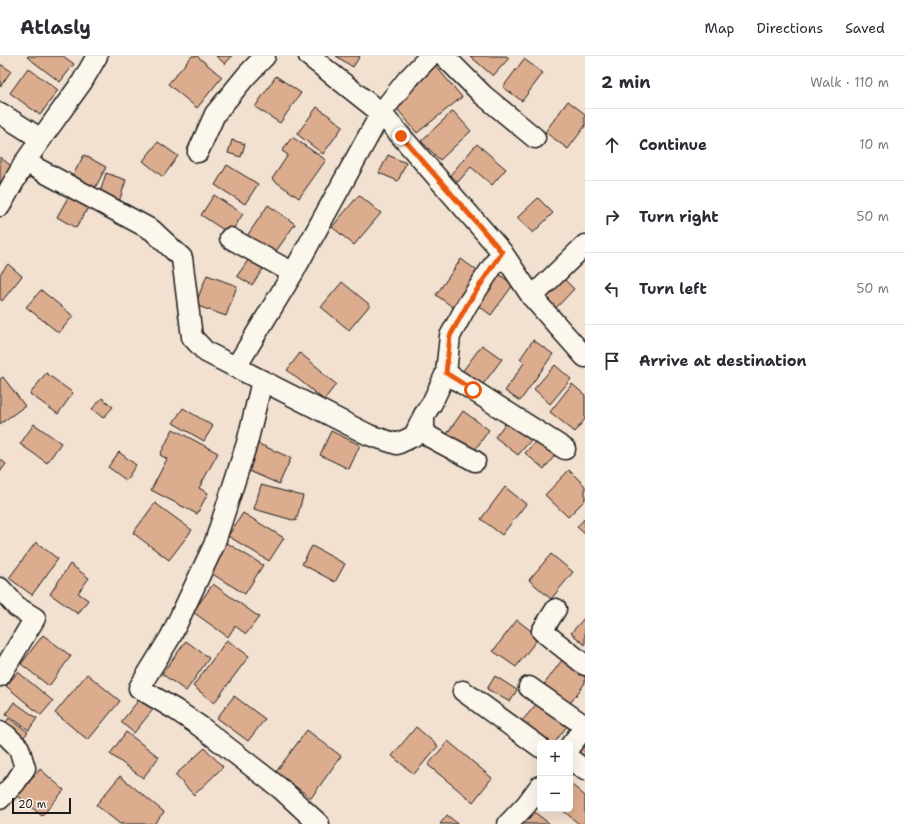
<!DOCTYPE html>
<html lang="en">
<head>
<meta charset="utf-8">
<style>
  :root { --surface:#fff; --page:#f7f7f7; --text:#2b2b33; --muted:#7c7c81; --line:#e1e1e2 }
  body { margin:0; font-family:"Shantell Sans",sans-serif; background:var(--page); color:var(--text) }
  .controls { position:absolute; right:12px; bottom:12px; display:grid; overflow:hidden; border-radius:6px; box-shadow:0 4px 16px #0002 }
  .controls button { width:36px; height:36px; display:grid; place-items:center; padding:0; border:0; border-bottom:1px solid var(--line); background:var(--surface); color:var(--text); font:20px sans-serif }
  .scale { position:absolute; left:12px; bottom:10px; width:59px; box-sizing:border-box; padding-left:4px; border:2px solid #1c1c1c; border-top:0; font-size:11px; line-height:14px; white-space:nowrap; color:#1c1c1c; -webkit-text-stroke:3px #fbf7ec; paint-order:stroke }
  .stop { position:absolute; width:12px; height:12px; margin:-9px; border:3px solid #ea580c; border-radius:50%; background:#fff }
  .stop.end { background:#ea580c; border-color:#fff; box-shadow:0 1px 4px #0008 }
  .list { margin:0; padding:0; list-style:none }
  h2 { display:flex; justify-content:space-between; align-items:center; height:52px; margin:0; padding:0 16px; font-size:17px }
  h2 small { font-size:13px; font-weight:400; color:var(--muted) }
  .list li { display:grid; grid-template-columns:26px 1fr auto; gap:12px; align-items:center; box-sizing:border-box; height:72px; padding:0 16px; border-top:1px solid var(--line) }
  .list b { display:block; font-size:15px; white-space:nowrap }
  .list em { font-size:13px; font-style:normal; color:var(--muted) }
  .icon { flex:none; width:22px; height:22px; fill:none; stroke:currentColor; stroke-width:2; stroke-linecap:round; stroke-linejoin:round }
  .map { position:relative; flex:none; width:585px; height:768px; overflow:hidden }
  header { display:flex; align-items:center; gap:24px; box-sizing:border-box; height:56px; padding:0 20px; background:var(--surface); border-bottom:1px solid var(--line) }
  header strong { font-size:19px }
  nav { display:flex; gap:22px; margin-inline-start:auto; font-size:14px }
  main { display:flex }
  aside { flex:1; background:var(--surface) }
  .map>svg:first-child { display:block }
</style>
</head>
<body>
<header>
<strong>Atlasly</strong>
<nav><a>Map</a><a>Directions</a><a>Saved</a></nav>
</header>
<main>
<div class="map">
<svg width="585" height="768" viewBox="0 0 585 768">
  <rect width="100%" height="100%" fill="#f2e0d0"/>
  <filter id="ink" filterUnits="userSpaceOnUse"><feTurbulence type="fractalNoise" baseFrequency=".025" numOctaves="2"/><feDisplacementMap in="SourceGraphic" scale="8" xChannelSelector="R" yChannelSelector="G"/><feConvolveMatrix kernelMatrix="1 2 1 2 8 2 1 2 1" color-interpolation-filters="sRGB"/></filter>
  <g filter="url(#ink)">
    <g fill="#dcac8e" stroke="#1c1c1c">
      <path d="M28 0H63L74 8 60 26 27 1Z"/>
      <path d="M192 0H197L222 21 197 52 168 28Z"/>
      <path d="M216 0H232L225 8Z"/>
      <path d="M336 0H360L353 11Z"/>
      <path d="M470 0H506L509 2 493 20Z"/>
      <path d="M524 3 543 17 522 45 503 31Z"/>
      <path d="M433 7 462 41 417 77 394 49 420 27 415 21Z"/>
      <path d="M0 8 11 15 0 31Z"/>
      <path d="M28 12 58 34 40 59 10 37Z"/>
      <path d="M276 20 301 37 280 67 255 51Z"/>
      <path d="M568 45 585 58V70L568 93 545 76Z"/>
      <path d="M317 51 343 70 323 98 297 78Z"/>
      <path d="M453 55 471 75 440 104 421 85Z"/>
      <path d="M292 81 326 104 299 142 272 123 288 99 282 95Z"/>
      <path d="M232 84 245 88 241 101 228 97Z"/>
      <path d="M158 86 178 100 163 121 143 105Z"/>
      <path d="M477 88 506 113 492 129 471 111 458 126 450 119Z"/>
      <path d="M84 99 106 111 92 138 69 126Z"/>
      <path d="M388 99 406 107 398 125 379 117Z"/>
      <path d="M0 101 15 113 0 132Z"/>
      <path d="M227 109 258 128 245 148 215 129Z"/>
      <path d="M106 117 126 124 118 149 98 143Z"/>
      <path d="M71 136 91 147 76 172 57 161Z"/>
      <path d="M214 139 243 158 230 178 201 159Z"/>
      <path d="M359 139 381 157 354 189 332 171Z"/>
      <path d="M538 142 553 157 533 177 517 162Z"/>
      <path d="M268 149 295 168 272 201 245 183Z"/>
      <path d="M249 203 263 213 252 229 237 220Z"/>
      <path d="M461 203 479 216 454 252 436 239Z"/>
      <path d="M8 208 22 220 2 245 0 243V218Z"/>
      <path d="M498 217 513 229 491 259 476 248Z"/>
      <path d="M207 219 237 230 226 260 195 249Z"/>
      <path d="M563 222 574 233 555 253 543 242Z"/>
      <path d="M342 226 370 249 349 274 321 251Z"/>
      <path d="M41 234 73 260 59 277 26 251Z"/>
      <path d="M533 284 553 298 520 345 505 335 524 307 520 303Z"/>
      <path d="M482 289 502 303 481 331 462 316Z"/>
      <path d="M300 297 322 315 321 316 336 328 324 344 287 314Z"/>
      <path d="M555 309 571 323 550 348 534 333Z"/>
      <path d="M46 317 73 337 58 358 30 338Z"/>
      <path d="M3 321 25 350 0 368V323Z"/>
      <path d="M572 328 585 339V363L575 376 550 356Z"/>
      <path d="M102 342 113 351 103 362 92 353Z"/>
      <path d="M183 352 213 370 204 385 173 367Z"/>
      <path d="M463 355 489 374 470 401 444 382Z"/>
      <path d="M508 364 532 383 518 399 495 381Z"/>
      <path d="M34 368 61 387 47 407 20 388Z"/>
      <path d="M173 373 218 397 199 432 208 437 197 458 151 434 167 403 160 399Z"/>
      <path d="M331 375 360 389 349 413 320 399Z"/>
      <path d="M538 383 556 398 544 413 525 397Z"/>
      <path d="M252 385 291 402 279 428 240 411Z"/>
      <path d="M119 396 136 409 126 424 108 411Z"/>
      <path d="M0 403 6 408 0 416Z"/>
      <path d="M569 414 585 430V444L568 461 545 439Z"/>
      <path d="M261 429 303 440 296 465 254 453Z"/>
      <path d="M505 431 526 448 502 479 481 463Z"/>
      <path d="M155 447 192 474 169 504 133 477Z"/>
      <path d="M243 457 284 482 269 505 228 480Z"/>
      <path d="M585 462V478L577 471Z"/>
      <path d="M36 486 58 503 32 539 9 522Z"/>
      <path d="M227 487 263 509 245 538 209 516Z"/>
      <path d="M312 490 345 508 335 526 302 508Z"/>
      <path d="M551 498 573 516 551 543 529 524Z"/>
      <path d="M70 508 89 522 78 537 88 544 78 558 50 538Z"/>
      <path d="M213 528 259 561 246 578 235 570 228 581 193 556Z"/>
      <path d="M585 561V589L571 577Z"/>
      <path d="M517 564 539 581 516 611 493 595Z"/>
      <path d="M43 579 71 600 49 630 21 608Z"/>
      <path d="M227 584 249 600 214 647 193 630Z"/>
      <path d="M186 585 209 602 186 635 162 618Z"/>
      <path d="M562 604 585 621V627L566 653 540 634Z"/>
      <path d="M18 616 53 645 41 659 6 630Z"/>
      <path d="M87 618 120 645 88 684 55 657Z"/>
      <path d="M495 620 517 634 510 646 487 633Z"/>
      <path d="M142 640 155 651 134 677 121 666Z"/>
      <path d="M234 640 265 663 248 685 217 662Z"/>
      <path d="M539 645 568 669 554 687H547L521 666Z"/>
      <path d="M14 646 37 662 29 674 6 658Z"/>
      <path d="M9 662 28 676 23 682 4 669Z"/>
      <path d="M416 671 438 690 414 718 392 700Z"/>
      <path d="M307 674 341 700 311 742 276 716Z"/>
      <path d="M126 676 159 701 143 722 110 698Z"/>
      <path d="M585 682V709L572 698Z"/>
      <path d="M448 685 492 722 473 746 428 709Z"/>
      <path d="M205 692 223 711 194 739 175 719Z"/>
      <path d="M40 713 64 734 42 760 18 740Z"/>
      <path d="M120 720 164 756 154 768H120L96 749Z"/>
      <path d="M571 728 585 740V768H579L561 753H570V730Z"/>
      <path d="M529 752 550 768H517Z"/>
      <path d="M447 759 458 768H440Z"/>
    </g>
    <g fill="none" stroke-linecap="round" stroke-linejoin="round">
      <defs>
        <g id="minor">
          <path d="M309 0 381 57 502 196 532 241 585 301"/>
          <path d="M444 0 483 39 535 82"/>
          <path d="M0 57 41 83"/>
          <path d="M198 96 215 58 246 20 265 0"/>
          <path d="M25 106 152 174 182 202 192 281 206 296 369 379 397 388 414 380 424 359 432 347 446 317 450 280 467 249 502 196"/>
          <path d="M0 150 25 106 41 83 82 26 97 0"/>
          <path d="M230 182 293 217"/>
          <path d="M532 241 585 189"/>
          <path d="M236 311 293 217 381 57 407 24 430 0"/>
          <path d="M446 317 565 393"/>
          <path d="M262 325 247 387 214 489 171 580 139 632 176 654 201 671 281 733 319 768"/>
          <path d="M424 359V375L430 381 475 405"/>
          <path d="M0 532 17 551 35 562 0 620"/>
          <path d="M556 553 542 575 585 609"/>
          <path d="M529 631 585 670"/>
          <path d="M463 635 540 691"/>
          <path d="M0 675 7 680 19 692 25 712 15 727 0 743"/>
          <path d="M570 690 585 671"/>
          <path d="M570 703 585 714"/>
          <path d="M508 768 526 749 540 730"/>
        </g>
      </defs>
      <use href="#minor" stroke="#1c1c1c" stroke-width="23"/>
      <use href="#minor" stroke="#fbf7ec" stroke-width="20"/>
    </g>
  </g>
  <g fill="none" stroke-linecap="round" stroke-linejoin="round" filter="url(#ink)">
    <path stroke="#ea580c" stroke-width="5" d="M401 80 502 196 467 249 450 280 446 317 473 334"/>
  </g>
</svg>
<div class="controls">
<button>+</button>
<button>−</button>
</div>
<div class="scale">20 m</div>
<div class="stop" style="left:473px;top:334px"></div>
<div class="stop end" style="left:401px;top:80px"></div>
</div>
<aside>
<h2>2 min<small>Walk · 110 m</small></h2>
<ul class="list">
<li><svg class="icon" aria-label="ahead" viewBox="0 0 24 24"><path d="M12 20V5M6 11l6-6 6 6"/></svg><div><b>Continue</b></div><em>10 m</em></li>
<li><svg class="icon" aria-label="right" viewBox="0 0 24 24"><path d="M7 20v-9h11M14 6l5 5-5 5"/></svg><div><b>Turn right</b></div><em>50 m</em></li>
<li><svg class="icon" aria-label="left" viewBox="0 0 24 24"><path d="M17 20v-9H6M10 6l-5 5 5 5"/></svg><div><b>Turn left</b></div><em>50 m</em></li>
<li><svg class="icon" aria-label="arrive" viewBox="0 0 24 24"><path d="M6 21V4h12l-3 4 3 4H6"/></svg><div><b>Arrive at destination</b></div></li>
</ul>
</aside>
</main>
</body>
</html>
